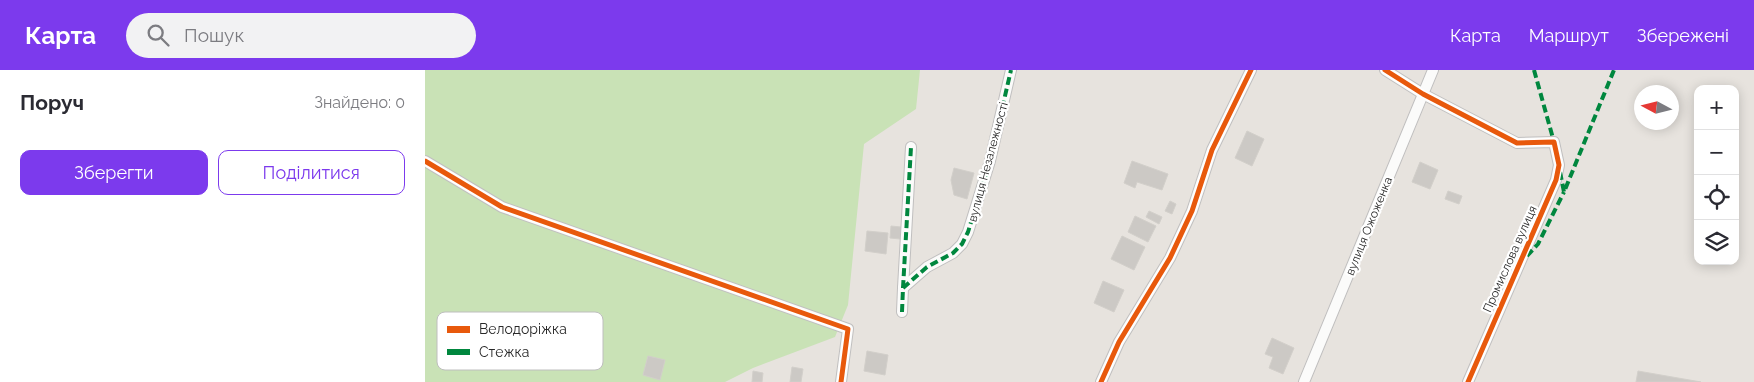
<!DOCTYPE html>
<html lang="uk">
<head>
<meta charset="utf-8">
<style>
  :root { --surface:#fff; --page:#f2f2f3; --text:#2b2b33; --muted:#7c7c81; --line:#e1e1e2; --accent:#7c3aed }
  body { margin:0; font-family:Raleway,sans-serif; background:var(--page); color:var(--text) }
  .controls { position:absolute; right:15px; top:15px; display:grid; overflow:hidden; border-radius:10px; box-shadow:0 2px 12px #0003 }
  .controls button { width:45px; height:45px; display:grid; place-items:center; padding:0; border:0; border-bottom:1px solid var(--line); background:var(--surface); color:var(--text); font:25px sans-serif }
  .compass { position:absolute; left:1209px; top:15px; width:45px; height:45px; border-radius:50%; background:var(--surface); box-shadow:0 2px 12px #0003; rotate:277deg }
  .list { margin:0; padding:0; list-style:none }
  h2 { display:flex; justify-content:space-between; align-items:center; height:65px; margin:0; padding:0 20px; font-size:21px }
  h2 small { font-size:16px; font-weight:400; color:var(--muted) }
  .actions { display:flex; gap:10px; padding:15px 20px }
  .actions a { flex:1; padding:11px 0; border:1px solid var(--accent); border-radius:10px; text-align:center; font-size:18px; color:var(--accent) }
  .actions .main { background:var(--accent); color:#fff }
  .icon { flex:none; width:28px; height:28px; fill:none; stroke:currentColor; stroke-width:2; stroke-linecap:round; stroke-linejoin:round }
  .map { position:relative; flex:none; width:1329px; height:312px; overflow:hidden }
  header { display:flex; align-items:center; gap:30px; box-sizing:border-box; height:70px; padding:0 25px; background:var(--accent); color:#fff }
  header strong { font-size:24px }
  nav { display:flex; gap:28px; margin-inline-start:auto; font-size:18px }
  .search { width:350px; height:45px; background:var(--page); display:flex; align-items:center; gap:12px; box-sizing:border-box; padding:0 18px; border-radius:28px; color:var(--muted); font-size:19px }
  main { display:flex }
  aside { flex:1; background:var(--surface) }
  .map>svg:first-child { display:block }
</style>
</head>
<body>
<header>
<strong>Карта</strong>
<div class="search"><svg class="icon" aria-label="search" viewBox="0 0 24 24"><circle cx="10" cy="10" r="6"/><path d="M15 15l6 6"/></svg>Пошук</div>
<nav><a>Карта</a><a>Маршрут</a><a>Збережені</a></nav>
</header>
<main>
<aside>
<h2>Поруч<small>Знайдено: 0</small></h2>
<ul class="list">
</ul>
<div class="actions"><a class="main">Зберегти</a><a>Поділитися</a></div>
</aside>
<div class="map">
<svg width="1329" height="312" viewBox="0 0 1329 312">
  <rect width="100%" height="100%" fill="#e7e3de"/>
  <path fill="#c9e2b6" d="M0 0H495L491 39 439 74 423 235 410 267 328 298 300 312H0Z"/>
  <g fill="#ccc9c5" stroke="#d2cfca">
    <path d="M822 61 839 69 827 96 810 88Z"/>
    <path d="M707 91 743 104 737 120 712 112 710 118 699 113Z"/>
    <path d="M995 92 1013 100 1005 119 987 112Z"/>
    <path d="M529 98 549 103 542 129 529 125 526 110Z"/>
    <path d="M1023 121 1037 126 1034 134 1020 129Z"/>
    <path d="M745 131 751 134 747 144 740 141Z"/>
    <path d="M724 141 737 147 734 154 721 147Z"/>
    <path d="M710 146 731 156 723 172 703 162Z"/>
    <path d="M466 156 476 157 475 169 465 168Z"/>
    <path d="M442 161 463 163 461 184 440 181Z"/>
    <path d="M697 166 720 177 709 200 686 189Z"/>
    <path d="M678 211 699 220 689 242 669 233Z"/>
    <path d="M847 268 869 278 858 304 844 298 848 287 840 284Z"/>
    <path d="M442 281 463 285 460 305 439 301Z"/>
    <path d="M223 286 240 290 235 310 218 305Z"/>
    <path d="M367 297 378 299 376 312H365Z"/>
    <path d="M328 301 338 303 337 312H327Z"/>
    <path d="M1213 301 1276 312H1211Z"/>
  </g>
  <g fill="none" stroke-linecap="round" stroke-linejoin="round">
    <defs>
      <g id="minor">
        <path d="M960 0 998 24 1092 73 1129 72 1134 95 1131 110 1043 312"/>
        <path d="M0 91 77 137 423 259 416 312"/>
        <path d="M478 218 486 77"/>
        <path d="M477 242 478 218 502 197 528 183 537 174 543 162 565 91 586 0"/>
        <path d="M676 312 694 272 745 188 767 141 787 80 826 0"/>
        <path d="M879 312 1008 0"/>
      </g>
    </defs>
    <use href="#minor" stroke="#c0bfbf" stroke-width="12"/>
    <use href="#minor" stroke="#fbfbfa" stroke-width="10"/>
    <g stroke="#00873e" stroke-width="4" stroke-dasharray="8 4" stroke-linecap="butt">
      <path d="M1109 0 1129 72"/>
      <path d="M1135 102 1139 122 1189 0"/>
      <path d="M1102 186 1113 174 1139 122"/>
      <path d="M478 218 486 77"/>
      <path d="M477 242 478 218 502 197 528 183 537 174 543 162 565 91 586 0"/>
    </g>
    <defs>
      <g id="cycleway">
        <path d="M960 0 998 24 1092 73 1129 72 1134 95 1131 110 1043 312"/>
        <path d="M0 91 77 137 423 259 416 312"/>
        <path d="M676 312 694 272 745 188 767 141 787 80 826 0"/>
      </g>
    </defs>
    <use href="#cycleway" stroke="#fff" stroke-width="8"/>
    <use href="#cycleway" stroke="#e8590c" stroke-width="5"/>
  </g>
  <g text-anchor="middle" stroke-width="4.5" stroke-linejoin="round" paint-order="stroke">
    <g font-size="12" fill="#282828" stroke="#fff">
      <text transform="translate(563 92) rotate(-75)" y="4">вулиця Незалежності</text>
      <text transform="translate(944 156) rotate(-68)" y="4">вулиця Ожоженка</text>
      <text transform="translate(1085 189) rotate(-66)" y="4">Промислова вулиця</text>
    </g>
  </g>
  <rect x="12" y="242" width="166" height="58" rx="8" fill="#fff" stroke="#bebebe" stroke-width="1"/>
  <rect x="22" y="256" width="23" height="7" fill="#e8590c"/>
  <rect x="22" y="279" width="23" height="6" fill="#00873e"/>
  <g font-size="14" fill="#282828">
    <text x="54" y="264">Велодоріжка</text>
    <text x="54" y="287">Стежка</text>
  </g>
</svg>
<div class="controls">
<button>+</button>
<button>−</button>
<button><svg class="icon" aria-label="locate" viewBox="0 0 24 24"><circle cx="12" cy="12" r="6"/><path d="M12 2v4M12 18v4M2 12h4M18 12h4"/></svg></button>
<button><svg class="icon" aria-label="layers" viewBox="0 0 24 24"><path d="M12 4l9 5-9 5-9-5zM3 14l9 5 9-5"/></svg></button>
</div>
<svg class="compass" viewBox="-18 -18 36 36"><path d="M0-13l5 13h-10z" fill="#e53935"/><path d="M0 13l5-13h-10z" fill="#7c7c81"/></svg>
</div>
</main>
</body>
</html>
